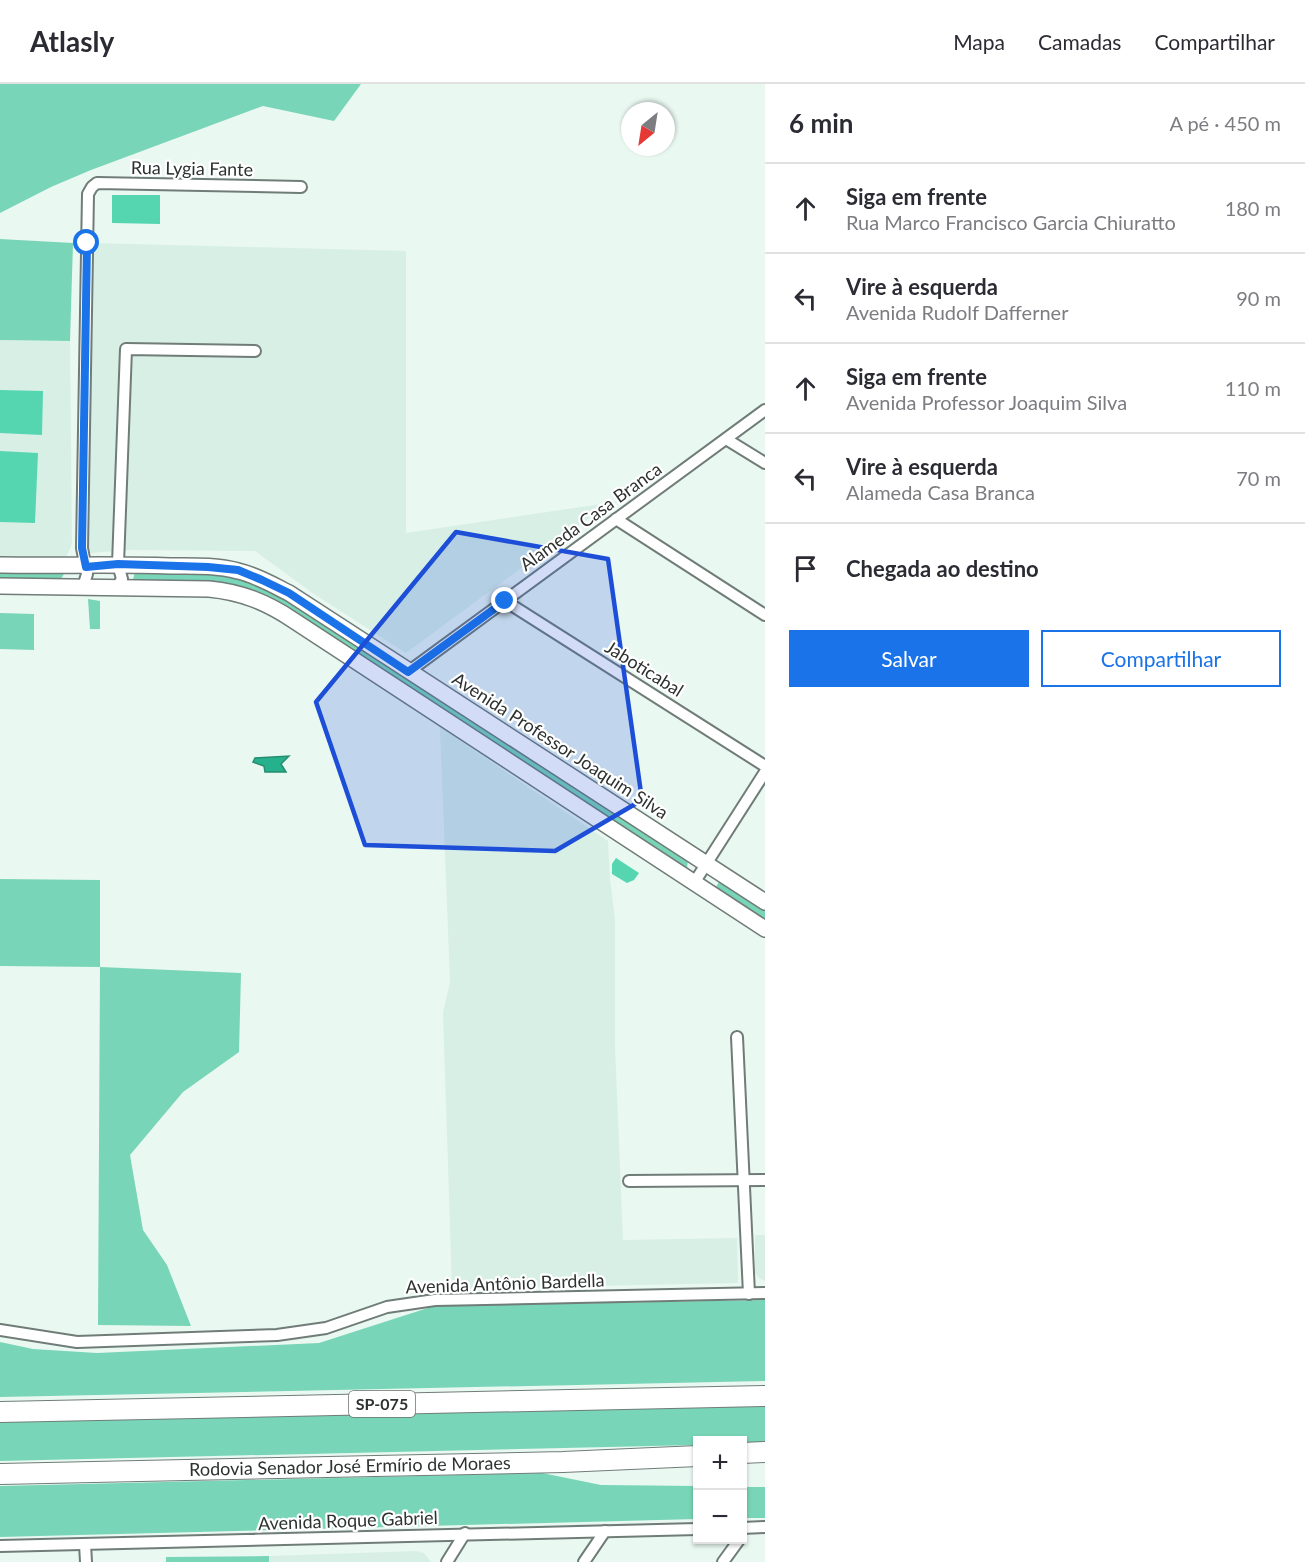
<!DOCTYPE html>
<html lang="pt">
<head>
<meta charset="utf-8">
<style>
  :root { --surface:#fff; --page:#f7f7f7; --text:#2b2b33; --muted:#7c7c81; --line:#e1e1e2; --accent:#1a73e8 }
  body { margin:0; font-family:Lato,sans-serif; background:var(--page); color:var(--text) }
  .controls { position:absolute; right:18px; bottom:18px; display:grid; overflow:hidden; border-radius:0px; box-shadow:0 2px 4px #0004 }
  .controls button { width:54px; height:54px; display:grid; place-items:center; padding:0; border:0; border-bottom:2px solid var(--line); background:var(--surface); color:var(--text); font:30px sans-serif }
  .compass { position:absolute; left:621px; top:18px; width:54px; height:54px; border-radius:50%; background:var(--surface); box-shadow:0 2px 4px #0004; rotate:210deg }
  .stop { position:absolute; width:18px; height:18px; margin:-14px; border:4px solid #1a73e8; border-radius:50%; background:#fff }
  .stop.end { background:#1a73e8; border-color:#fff; box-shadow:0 2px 6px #0008 }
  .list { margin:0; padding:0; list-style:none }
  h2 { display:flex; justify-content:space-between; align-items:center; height:78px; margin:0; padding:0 24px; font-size:26px }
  h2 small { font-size:20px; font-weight:400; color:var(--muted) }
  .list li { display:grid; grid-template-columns:39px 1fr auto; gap:18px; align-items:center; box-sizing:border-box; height:90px; padding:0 24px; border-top:2px solid var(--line) }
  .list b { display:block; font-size:22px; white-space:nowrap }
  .list p { margin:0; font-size:20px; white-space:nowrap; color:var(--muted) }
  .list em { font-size:20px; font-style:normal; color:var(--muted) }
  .actions { display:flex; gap:12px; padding:18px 24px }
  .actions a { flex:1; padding:14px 0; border:2px solid var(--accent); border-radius:0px; text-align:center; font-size:21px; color:var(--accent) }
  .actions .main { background:var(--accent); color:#fff }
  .icon { flex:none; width:33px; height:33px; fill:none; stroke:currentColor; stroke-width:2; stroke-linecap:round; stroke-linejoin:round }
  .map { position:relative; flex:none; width:765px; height:1478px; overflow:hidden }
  header { display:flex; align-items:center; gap:36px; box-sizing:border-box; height:84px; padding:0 30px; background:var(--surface); border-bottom:2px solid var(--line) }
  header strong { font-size:28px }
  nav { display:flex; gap:33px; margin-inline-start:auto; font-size:21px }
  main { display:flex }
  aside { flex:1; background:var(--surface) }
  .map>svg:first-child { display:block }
</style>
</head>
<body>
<header>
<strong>Atlasly</strong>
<nav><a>Mapa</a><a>Camadas</a><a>Compartilhar</a></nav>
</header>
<main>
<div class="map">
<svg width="765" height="1478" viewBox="0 0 765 1478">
  <rect width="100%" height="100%" fill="#eaf8f2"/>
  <g fill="#d8efe6">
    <path d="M93 159 406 167V449L621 417 604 423 406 569 314 510 255 467 131 466 90 469 86 465Z"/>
    <path d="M0 256 70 257 72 460 65 475 0 473Z"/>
    <path d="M440 643 608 757 610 795 615 835V962L623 1156 737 1154 738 1199 452 1205 443 929 450 898Z"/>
    <path d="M755 1151H765V1197L759 1194 755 1189Z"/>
    <path d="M416 1467 424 1469 431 1478H269V1472Z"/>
  </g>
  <g fill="#79d5b7">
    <path d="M0 0H361L334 37 263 22 91 86 51 103 0 129Z"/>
    <path d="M0 155 73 159 70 257 0 256Z"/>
    <path d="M0 485 66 486 60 497 0 496Z"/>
    <path d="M135 487 194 490 222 489 251 497 277 510 688 775 687 785 680 784 221 500 133 496Z"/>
    <path d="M88 515 100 517V545H90Z"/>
    <path d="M0 529 34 530V566L0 565Z"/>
    <path d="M0 795 100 796V883L241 889 239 968 183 1008 130 1071 143 1146 167 1181 191 1242 98 1241 100 883 0 882Z"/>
    <path d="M720 796 765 825V836L719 807 716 803Z"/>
    <path d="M765 1216V1297L0 1313V1258L33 1265 97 1269 319 1259 434 1222Z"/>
    <path d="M765 1320V1359H743L742 1356H698L697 1361 0 1377V1338Z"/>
    <path d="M542 1389 601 1401 697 1402V1435L0 1453V1402Z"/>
    <rect x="743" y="1403" width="22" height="31"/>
    <path d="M269 1472V1478H166V1473Z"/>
  </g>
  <path fill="#24b18c" stroke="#278b70" stroke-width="1.5" d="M289 672 281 680 286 688H265L264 682 253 678 255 674Z"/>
  <g fill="#56d6b0">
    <path d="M112 111H160V140L112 139Z"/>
    <path d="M0 306 43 307 42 351 0 349Z"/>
    <path d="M0 367 38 369 35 439 0 438Z"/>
    <path d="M616 774 639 789 634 796 627 799 612 790V780Z"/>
  </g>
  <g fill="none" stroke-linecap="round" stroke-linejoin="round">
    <defs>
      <g id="street">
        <path d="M726 355 765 379"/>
        <path d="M616 435 765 531"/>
        <path d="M83 503 87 490 82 464 88 110 92 103 97 99 301 103"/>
        <path d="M117 503 122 495 118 480 126 265 255 267"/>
        <path d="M505 517 765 682"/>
        <path d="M408 588 765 326"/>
        <path d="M694 799 765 688"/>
        <path d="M737 953 749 1210"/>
        <path d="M629 1097 765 1096"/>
        <path d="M0 1246 77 1258 277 1251 326 1244 387 1223 435 1216 765 1209"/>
        <path d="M742 1444 765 1443"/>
        <path d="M85 1460 86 1478"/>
        <path d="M0 1462 698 1445"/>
        <path d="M447 1478 465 1449"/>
        <path d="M584 1478 605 1447"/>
        <path d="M723 1478 739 1456"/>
      </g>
      <g id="secondary">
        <path d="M0 481C57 482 113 480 170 482 192 482 217 481 238 487 256 491 273 501 289 509L765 818"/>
        <path d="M0 502 209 505C241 508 266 518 293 536L765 845"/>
      </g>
      <g id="highway">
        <path d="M0 1328 765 1312"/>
        <path d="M742 1369 765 1368"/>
        <path id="s1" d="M0 1390 563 1378 698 1372"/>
      </g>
    </defs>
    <use href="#street" stroke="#707c78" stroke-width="14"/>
    <use href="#secondary" stroke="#707c78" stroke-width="18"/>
    <use href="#highway" stroke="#707c78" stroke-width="22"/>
    <use href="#street" stroke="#fff" stroke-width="10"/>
    <use href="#secondary" stroke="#fff" stroke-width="15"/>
    <use href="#highway" stroke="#fff" stroke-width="20"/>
  </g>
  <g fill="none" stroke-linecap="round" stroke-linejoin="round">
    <path stroke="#1a73e8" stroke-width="8" d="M87 159 82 464 86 483 118 480 208 483 238 486 262 496 289 509 408 588 505 517"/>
  </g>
  <path fill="#1d4ed8" fill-opacity="0.2" stroke="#1d4ed8" stroke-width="4.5" stroke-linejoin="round" d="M456 448 608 475 642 716 555 767 365 761 316 618Z"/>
  <g text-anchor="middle" stroke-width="4.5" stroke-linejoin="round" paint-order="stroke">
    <rect fill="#fff" stroke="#6c706e" stroke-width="1.5" x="349" y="1307" width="66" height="26" rx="4.5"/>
    <g font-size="16" font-weight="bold" fill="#2d3230">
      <text x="382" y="1326">SP-075</text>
    </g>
    <g font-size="18" fill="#2d3230" stroke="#fff">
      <text transform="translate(192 85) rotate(1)" y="6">Rua Lygia Fante</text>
      <text transform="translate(591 433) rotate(-36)" y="6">Alameda Casa Branca</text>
      <text transform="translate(644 585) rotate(32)" y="6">Jaboticabal</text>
      <text transform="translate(560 662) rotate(33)" y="6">Avenida Professor Joaquim Silva</text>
      <text transform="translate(505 1200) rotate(-2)" y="6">Avenida Antônio Bardella</text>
      <text dy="6" stroke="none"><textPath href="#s1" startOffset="350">Rodovia Senador José Ermírio de Moraes</textPath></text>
      <text transform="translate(348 1437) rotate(-2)" y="6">Avenida Roque Gabriel</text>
    </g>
  </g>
</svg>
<div class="controls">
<button>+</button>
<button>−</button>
</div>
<svg class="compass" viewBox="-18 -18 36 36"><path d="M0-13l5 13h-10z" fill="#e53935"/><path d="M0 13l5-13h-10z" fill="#7c7c81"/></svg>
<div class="stop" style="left:87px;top:159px"></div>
<div class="stop end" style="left:505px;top:517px"></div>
</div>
<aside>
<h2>6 min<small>A pé · 450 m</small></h2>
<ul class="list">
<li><svg class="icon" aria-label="ahead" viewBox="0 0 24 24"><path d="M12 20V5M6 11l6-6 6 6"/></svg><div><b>Siga em frente</b><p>Rua Marco Francisco Garcia Chiuratto</p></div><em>180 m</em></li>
<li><svg class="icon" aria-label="left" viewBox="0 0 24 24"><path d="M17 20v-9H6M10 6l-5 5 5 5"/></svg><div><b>Vire à esquerda</b><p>Avenida Rudolf Dafferner</p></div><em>90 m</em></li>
<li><svg class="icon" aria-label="ahead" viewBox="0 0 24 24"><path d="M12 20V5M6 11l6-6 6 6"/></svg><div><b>Siga em frente</b><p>Avenida Professor Joaquim Silva</p></div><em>110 m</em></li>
<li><svg class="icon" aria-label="left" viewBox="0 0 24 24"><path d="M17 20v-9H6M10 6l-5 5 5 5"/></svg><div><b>Vire à esquerda</b><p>Alameda Casa Branca</p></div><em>70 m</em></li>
<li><svg class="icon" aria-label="arrive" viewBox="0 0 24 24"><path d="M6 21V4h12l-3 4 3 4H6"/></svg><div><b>Chegada ao destino</b></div></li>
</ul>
<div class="actions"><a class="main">Salvar</a><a>Compartilhar</a></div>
</aside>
</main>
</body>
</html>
